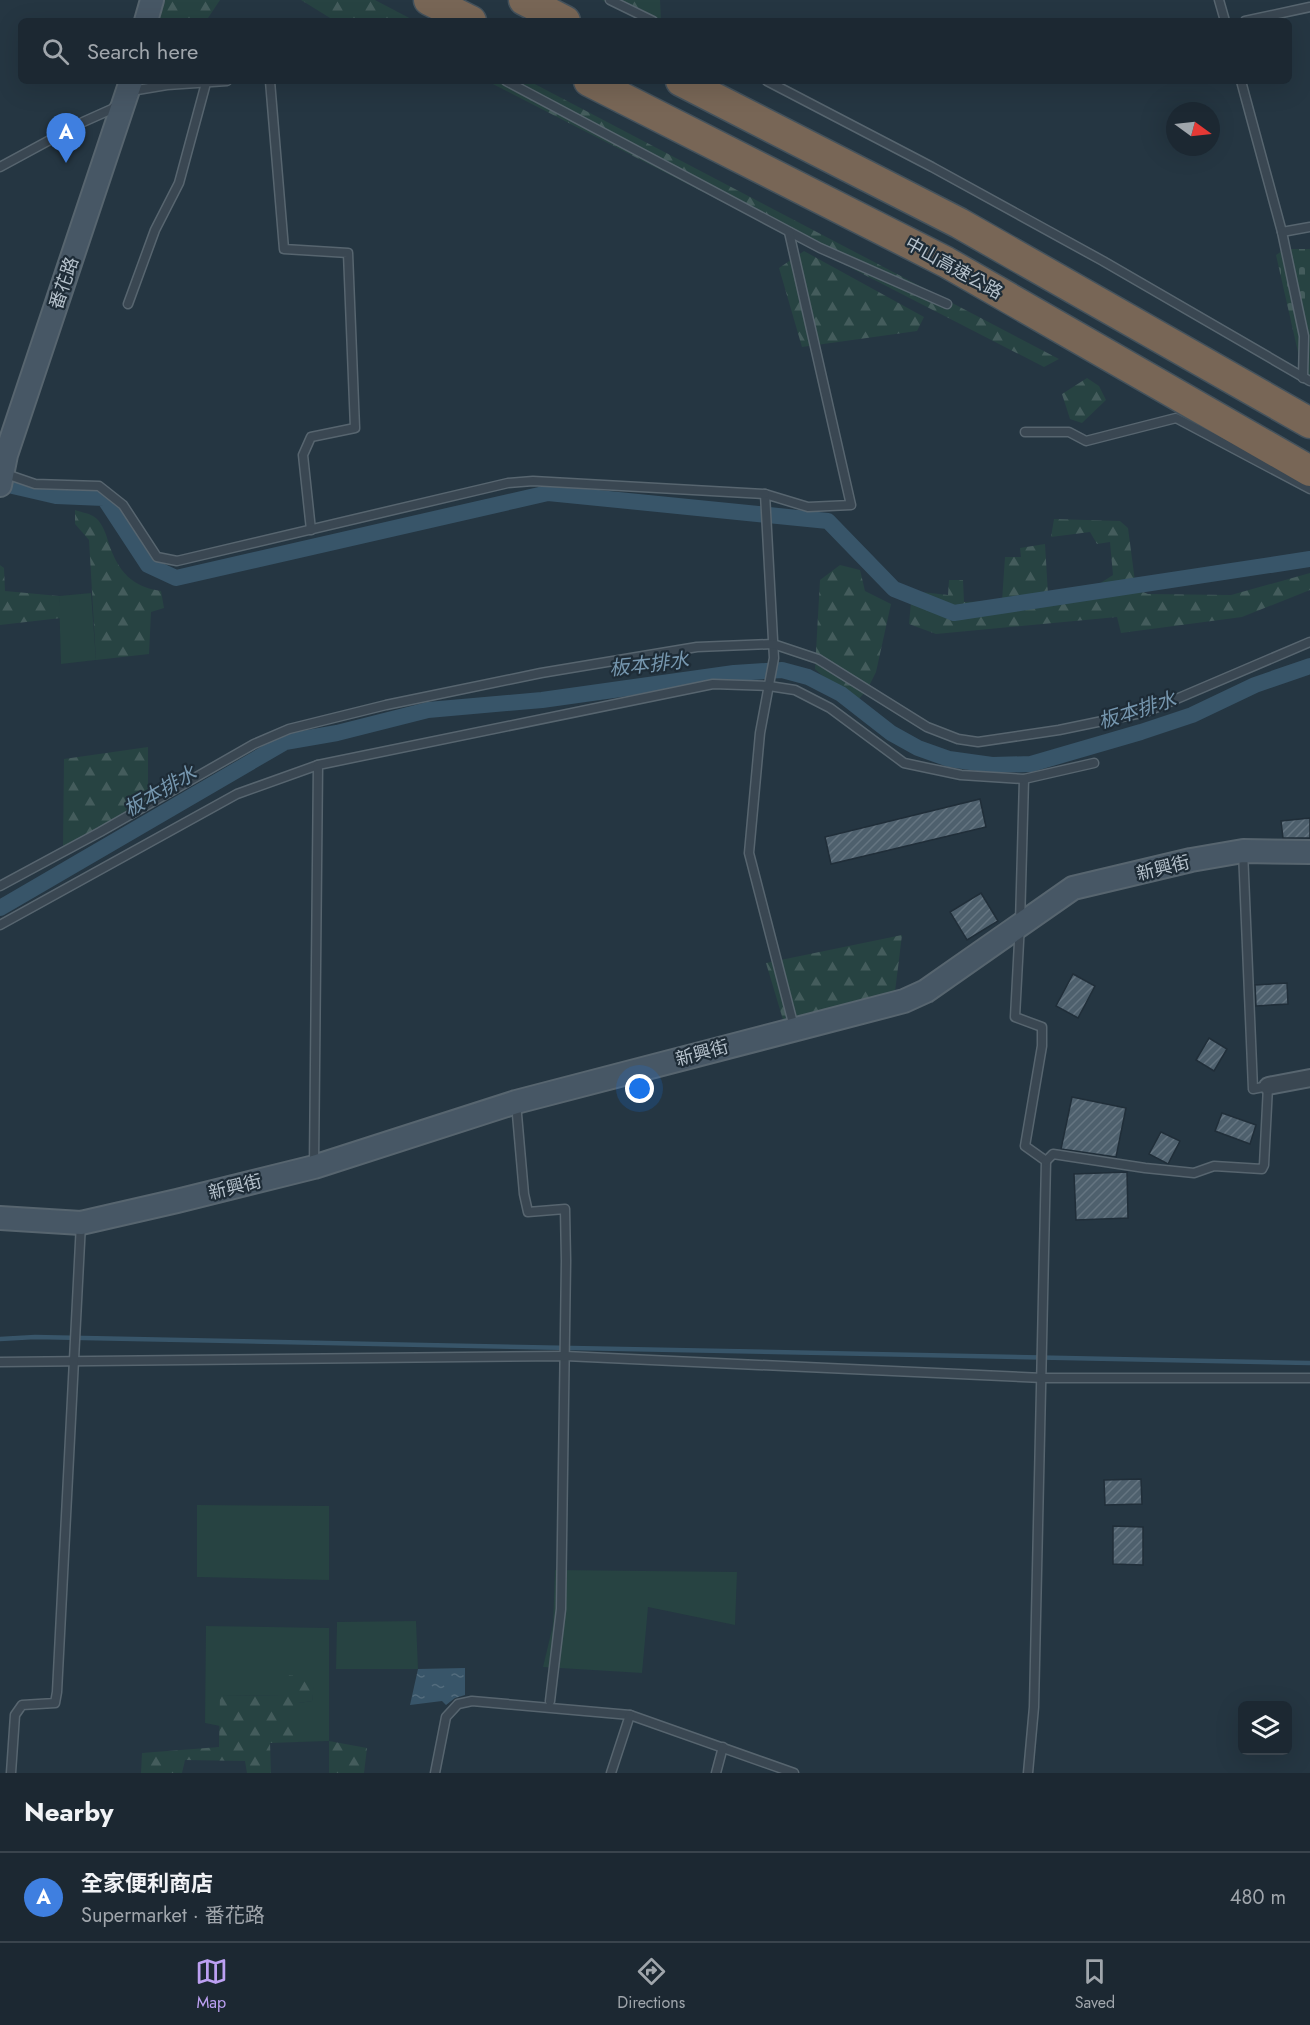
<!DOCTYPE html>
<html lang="en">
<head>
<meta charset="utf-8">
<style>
  :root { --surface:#1c2832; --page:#25303a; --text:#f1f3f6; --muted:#a0a6ac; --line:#3a444d; --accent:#bca0f2 }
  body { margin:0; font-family:Jost,"Noto Sans TC",sans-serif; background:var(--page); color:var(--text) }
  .controls { position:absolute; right:18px; bottom:18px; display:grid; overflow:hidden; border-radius:9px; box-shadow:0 6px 24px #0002 }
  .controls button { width:54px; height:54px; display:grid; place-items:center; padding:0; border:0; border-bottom:2px solid var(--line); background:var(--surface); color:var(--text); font:30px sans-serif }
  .compass { position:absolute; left:1166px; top:102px; width:54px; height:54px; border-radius:50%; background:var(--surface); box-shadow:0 6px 24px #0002; rotate:105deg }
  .you { position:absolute; left:640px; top:1089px; width:21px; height:21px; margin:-15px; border:4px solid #fff; border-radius:50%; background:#1a73e8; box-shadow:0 0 0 9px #1a73e833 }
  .badge { display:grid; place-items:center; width:39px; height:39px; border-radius:50%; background:var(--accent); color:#fff; font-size:20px; font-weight:700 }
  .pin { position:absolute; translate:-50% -50px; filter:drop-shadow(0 2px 3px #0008) }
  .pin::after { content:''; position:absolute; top:32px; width:21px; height:18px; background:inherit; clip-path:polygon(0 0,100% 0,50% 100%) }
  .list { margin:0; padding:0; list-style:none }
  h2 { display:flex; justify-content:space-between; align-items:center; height:78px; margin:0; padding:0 24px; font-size:26px }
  h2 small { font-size:20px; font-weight:400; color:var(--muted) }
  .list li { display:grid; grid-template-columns:39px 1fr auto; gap:18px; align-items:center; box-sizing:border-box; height:90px; padding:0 24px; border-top:2px solid var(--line) }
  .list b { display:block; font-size:22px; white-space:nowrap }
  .list p { margin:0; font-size:20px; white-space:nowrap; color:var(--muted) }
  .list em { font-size:20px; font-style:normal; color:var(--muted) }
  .icon { flex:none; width:33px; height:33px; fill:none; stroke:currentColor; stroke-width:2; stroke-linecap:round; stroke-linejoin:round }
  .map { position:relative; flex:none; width:1310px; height:1773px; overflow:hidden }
  .search { position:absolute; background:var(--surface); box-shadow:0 6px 24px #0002; left:18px; right:18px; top:18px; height:66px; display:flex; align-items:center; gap:15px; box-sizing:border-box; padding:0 21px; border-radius:9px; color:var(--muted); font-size:22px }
  .sheet { height:168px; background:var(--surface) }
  nav { display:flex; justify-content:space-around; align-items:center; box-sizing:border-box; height:84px; border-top:2px solid var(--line); background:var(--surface); font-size:16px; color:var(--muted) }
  nav a { display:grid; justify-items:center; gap:3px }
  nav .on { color:var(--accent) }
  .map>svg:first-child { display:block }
</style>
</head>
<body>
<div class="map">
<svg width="1310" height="1773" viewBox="0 0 1310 1773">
  <defs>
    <pattern id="forest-firs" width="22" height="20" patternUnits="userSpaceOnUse" patternTransform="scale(1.5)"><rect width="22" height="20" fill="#274342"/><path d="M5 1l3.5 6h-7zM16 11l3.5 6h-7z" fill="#445c5c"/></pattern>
    <pattern id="cemetery-stones" width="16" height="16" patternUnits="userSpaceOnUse" patternTransform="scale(1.5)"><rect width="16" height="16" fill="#274342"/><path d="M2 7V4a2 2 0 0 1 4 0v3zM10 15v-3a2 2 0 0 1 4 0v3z" fill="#445c5c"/></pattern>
    <pattern id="water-ripples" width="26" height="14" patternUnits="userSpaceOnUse" patternTransform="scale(1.5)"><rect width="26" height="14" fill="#385569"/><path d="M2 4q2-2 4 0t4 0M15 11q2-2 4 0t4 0" fill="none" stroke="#536c7d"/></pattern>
    <pattern id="building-hatch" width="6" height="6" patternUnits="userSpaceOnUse" patternTransform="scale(1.5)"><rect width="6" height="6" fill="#4e606d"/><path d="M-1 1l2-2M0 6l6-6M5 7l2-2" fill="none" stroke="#657581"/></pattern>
  </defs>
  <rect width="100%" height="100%" fill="#253642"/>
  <g fill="#274342">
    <path d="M91 593 96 660 61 664 59 596Z"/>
    <path d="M197 1505 329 1506V1580L197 1577Z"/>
    <path d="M555 1570 737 1572 735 1625 648 1607 642 1673 543 1667 553 1625Z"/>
    <path d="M416 1621 418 1669H336L337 1622Z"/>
    <path d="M206 1626 329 1628V1741L298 1742V1703L312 1701 314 1678 287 1695 221 1696 220 1726 205 1723Z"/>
  </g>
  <g fill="url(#forest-firs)">
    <path d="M157 0H220L206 21H152Z"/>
    <path d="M301 0H375L415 21H370L364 18 360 21H335Z"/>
    <path d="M602 0H660L661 21H645Z"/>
    <path d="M487 81H529L1059 359 1044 367Z"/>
    <path d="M804 251 924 317 917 331 802 347 779 268Z"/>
    <path d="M1087 378 1099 386 1106 400 1082 423 1070 419 1062 394Z"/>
    <path d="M75 510C80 512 88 513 93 516 102 521 106 534 109 544 118 571 132 587 161 591L164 608 151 612 149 654 96 660 89 540 75 524Z"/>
    <path d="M1054 519 1120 521 1128 528 1136 589 1148 594 1231 595 1310 573V590L1242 617 1121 633 1117 617 936 634 909 624 912 591 948 595 949 580H963L964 602 1002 601 1005 557H1021L1020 548 1045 544 1048 594 1091 589 1113 575 1110 542 1097 544 1090 532 1051 537Z"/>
    <path d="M0 565 4 568 5 591 59 596 61 618 0 625Z"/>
    <path d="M840 565 860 570 865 591 891 604 876 672 867 690 854 704 815 669 820 580Z"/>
    <path d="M148 747V801L63 849 64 759Z"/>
    <path d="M902 935 893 1008 787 1033 766 963Z"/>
    <path d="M289 1675 315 1678 312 1701 298 1703V1742L270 1743 271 1773H247L245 1761 185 1760 182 1773H141L142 1753 219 1747 220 1696 287 1695Z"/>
    <path d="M329 1741 367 1748 364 1773H329Z"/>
  </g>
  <path fill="url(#cemetery-stones)" d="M1285 249H1310V383L1302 370 1276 255Z"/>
  <path fill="url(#water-ripples)" d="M465 1668V1695L455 1698 446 1705 442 1701 410 1705 418 1669Z"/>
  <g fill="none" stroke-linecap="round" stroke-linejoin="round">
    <path stroke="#385569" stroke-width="4.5" d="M0 1339 35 1337 1310 1363"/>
    <g stroke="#385569" stroke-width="16">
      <path d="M0 483 56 496 104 498 148 565 176 578 548 493 828 521 894 589 954 613 1310 559"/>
      <path d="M0 908 285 742 337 733 428 710 542 700 734 673 782 670 808 677 841 694 891 733 918 748 949 759 992 765 1031 764 1141 732 1192 715 1255 685 1310 666"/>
    </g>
  </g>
  <g fill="url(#building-hatch)" stroke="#202e39" stroke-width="1.5">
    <path d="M980 799 986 827 831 864 825 837Z"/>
    <path d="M1310 818V838H1283L1281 821Z"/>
    <path d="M981 893 998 921 967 940 950 912Z"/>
    <path d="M1073 974 1095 986 1078 1018 1056 1006Z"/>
    <path d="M1287 983 1288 1004 1256 1006 1255 985Z"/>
    <path d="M1209 1038 1227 1049 1214 1071 1196 1060Z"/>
    <path d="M1072 1097 1126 1108 1116 1157 1061 1149Z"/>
    <path d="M1222 1113 1256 1125 1250 1144 1215 1131Z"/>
    <path d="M1161 1132 1180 1141 1168 1164 1149 1154Z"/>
    <path d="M1127 1172 1128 1218 1076 1220 1074 1174Z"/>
    <path d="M1141 1479 1142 1504 1105 1505 1104 1480Z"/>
    <path d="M1113 1526 1143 1527V1565L1113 1564Z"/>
  </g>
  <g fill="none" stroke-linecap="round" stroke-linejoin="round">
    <defs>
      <g id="lane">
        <path d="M610 0 653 21"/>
        <path d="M1219 0 1225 21"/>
        <path d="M1245 21 1310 7"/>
        <path d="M270 81 284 249 348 253 355 428 311 437 303 455 311 530"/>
        <path d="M506 81 820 248 947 304"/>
        <path d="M767 81 932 167 1103 261 1310 381"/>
        <path d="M1241 81 1282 232 1304 336 1303 378"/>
        <path d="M131 91 167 85 227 81"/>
        <path d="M0 167 83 122 112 109 118 103"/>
        <path d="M789 232 851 505 808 507 765 494 774 658 760 733 749 853 794 1027"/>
        <path d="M1282 232 1310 227"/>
        <path d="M128 304 155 230 179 183 206 83"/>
        <path d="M1025 432H1069L1086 441 1176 418 1310 489"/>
        <path d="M3 473 35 484 99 486 123 505 157 557 177 561 508 483 533 481 765 494"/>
        <path d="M1024 779 1020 923 1015 1017 1042 1027V1046L1025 1146 1046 1161 1034 1707 1028 1773"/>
        <path d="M0 886 100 832 254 744 289 729 386 705 541 673 697 647 773 644 818 659 927 727 958 739 978 742 1059 730 1146 712 1310 642"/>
        <path d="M0 925 237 794 318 765"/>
        <path d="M516 1103 524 1194 528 1212 565 1209 566 1261 561 1609 550 1701"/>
        <path d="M1046 1161 1053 1154 1145 1168 1194 1173 1214 1166 1262 1169 1264 1165 1268 1086 1253 1089 1243 851"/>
        <path d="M314 1166 318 765 713 684 769 686 795 690 830 708 904 763 961 775 1024 779 1094 763"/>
        <path d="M0 1362 565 1356 1043 1378H1310"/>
        <path d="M11 1773 15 1715 22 1705 55 1703 57 1692 81 1223"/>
        <path d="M435 1773 446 1717 458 1704 472 1701 630 1715 794 1773"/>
        <path d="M611 1773 630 1715"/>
        <path d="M716 1773 723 1747"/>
      </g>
      <path id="street" d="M1268 1086 1310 1078"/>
      <g id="secondary">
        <path d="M146 21 152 0"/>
        <path d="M0 485 6 455 131 81"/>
        <path d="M0 1218 81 1223 177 1201 314 1167 516 1102 904 1001 926 991 1073 888 1191 860 1243 851 1310 852"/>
      </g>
      <g id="highway">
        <path d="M429 0 471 21"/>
        <path d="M524 0 565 21"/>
        <path d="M589 81 946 262 1310 471"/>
        <path d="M681 81 959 223 1310 423"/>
      </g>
    </defs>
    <use href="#lane" stroke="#57656f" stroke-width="11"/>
    <use href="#street" stroke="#57656f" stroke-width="20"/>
    <use href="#secondary" stroke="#57656f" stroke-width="26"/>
    <use href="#highway" stroke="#44525c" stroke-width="33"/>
    <use href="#lane" stroke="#3a4752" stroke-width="8"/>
    <use href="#street" stroke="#3a4752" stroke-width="16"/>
    <use href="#secondary" stroke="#475765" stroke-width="22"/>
    <use href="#highway" stroke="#786656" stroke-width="30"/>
  </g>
  <g text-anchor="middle" stroke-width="4.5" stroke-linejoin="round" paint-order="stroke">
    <g font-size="18" fill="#b6c2cc" stroke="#1e2c37">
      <text transform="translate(954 268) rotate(29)" y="6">中山高速公路</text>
      <text transform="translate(64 283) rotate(-71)" y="6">番花路</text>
      <text transform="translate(1163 868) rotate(-14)" y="6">新興街</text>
      <text transform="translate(702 1053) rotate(-15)" y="6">新興街</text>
      <text transform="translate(235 1187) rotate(-14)" y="6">新興街</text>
    </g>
    <g font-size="20" font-style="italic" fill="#7697af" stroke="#1e2c37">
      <text transform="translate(649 664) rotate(-6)" y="7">板本排水</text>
      <text transform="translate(1137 710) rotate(-17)" y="7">板本排水</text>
      <text transform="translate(160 791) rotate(-30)" y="7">板本排水</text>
    </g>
  </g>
</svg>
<div class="controls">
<button><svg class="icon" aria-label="layers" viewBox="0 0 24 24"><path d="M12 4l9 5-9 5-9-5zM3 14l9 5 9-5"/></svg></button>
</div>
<svg class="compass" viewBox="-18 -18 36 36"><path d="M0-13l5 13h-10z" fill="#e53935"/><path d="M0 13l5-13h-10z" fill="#a0a6ac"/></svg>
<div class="you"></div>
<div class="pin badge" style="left:66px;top:163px;background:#3f7fe0">A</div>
<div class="search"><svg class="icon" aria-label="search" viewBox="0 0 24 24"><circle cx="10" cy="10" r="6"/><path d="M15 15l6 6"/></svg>Search here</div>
</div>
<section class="sheet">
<h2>Nearby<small></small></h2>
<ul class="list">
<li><span class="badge" style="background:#3f7fe0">A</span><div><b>全家便利商店</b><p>Supermarket · 番花路</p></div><em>480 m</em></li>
</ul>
</section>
<nav>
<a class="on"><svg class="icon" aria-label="map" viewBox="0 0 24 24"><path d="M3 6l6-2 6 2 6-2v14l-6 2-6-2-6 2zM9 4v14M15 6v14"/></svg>Map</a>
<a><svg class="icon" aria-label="directions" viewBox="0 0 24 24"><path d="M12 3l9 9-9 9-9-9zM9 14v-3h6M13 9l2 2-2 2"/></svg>Directions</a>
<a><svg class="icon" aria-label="saved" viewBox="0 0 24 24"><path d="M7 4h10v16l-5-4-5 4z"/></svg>Saved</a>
</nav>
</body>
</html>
